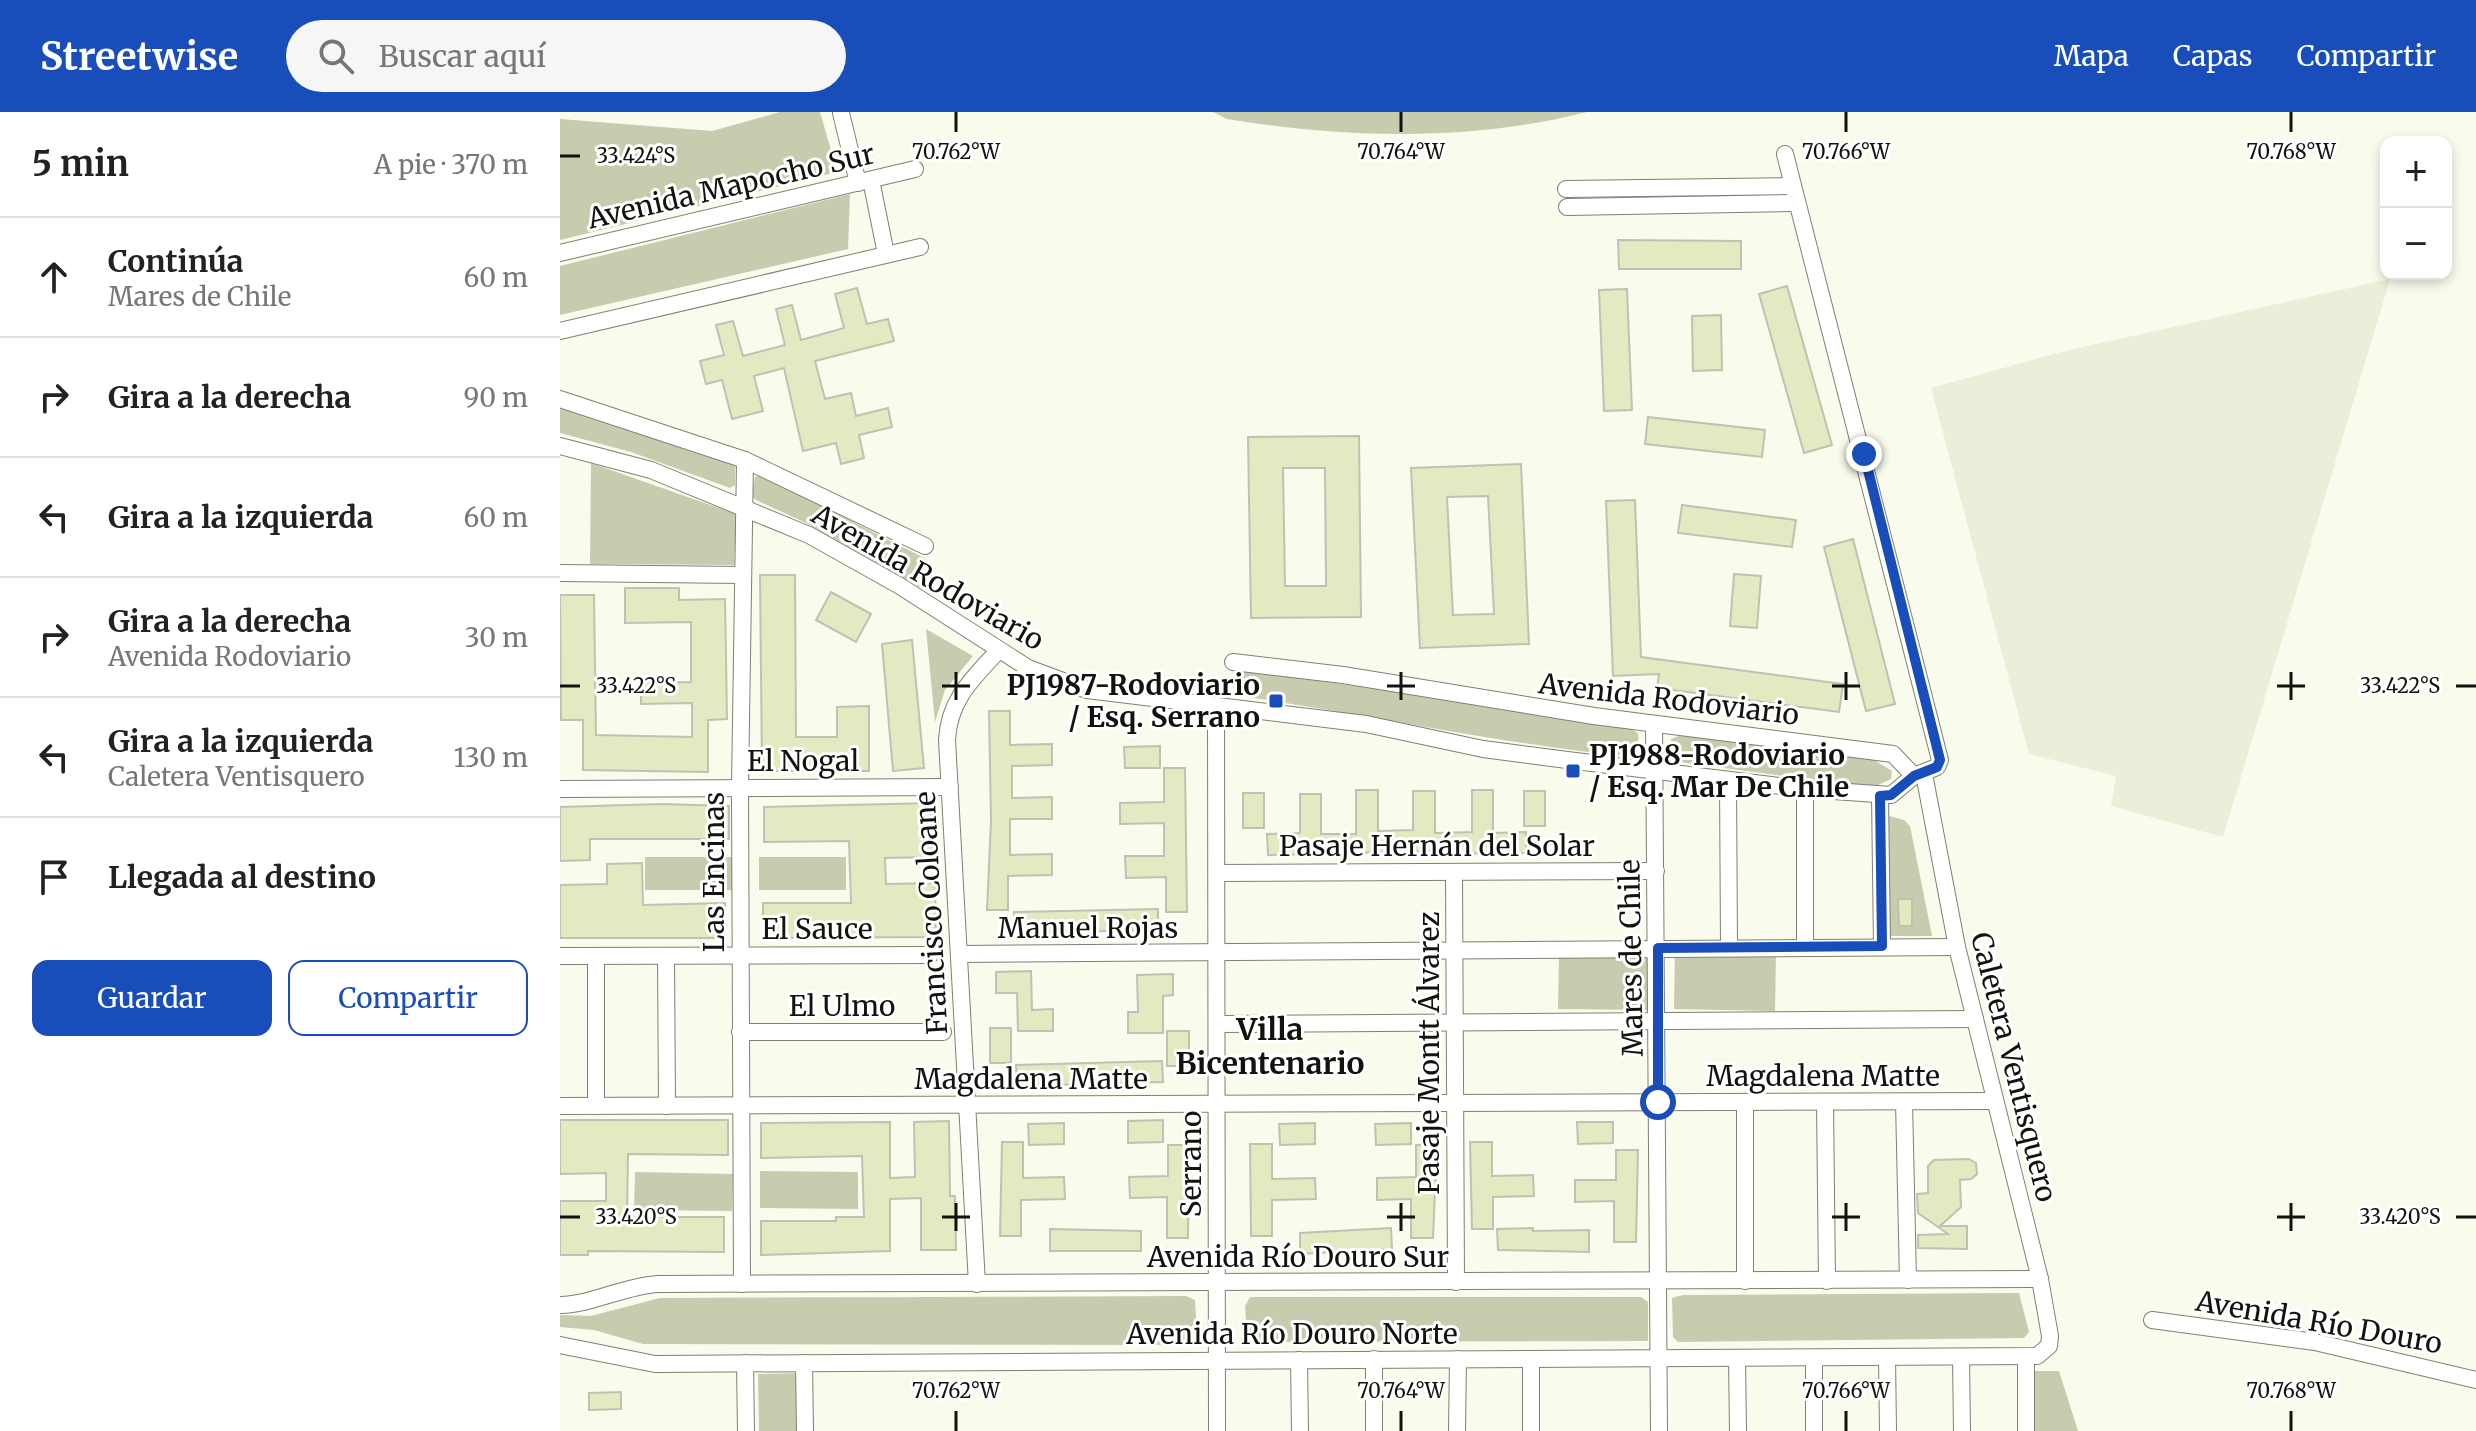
<!DOCTYPE html>
<html lang="es">
<head>
<meta charset="utf-8">
<style>
  :root { --surface:#fff; --page:#f6f6f6; --text:#222; --muted:#767676; --line:#e0e0e0; --accent:#194dba }
  body { margin:0; font-family:Merriweather,serif; background:var(--page); color:var(--text) }
  .controls { position:absolute; right:24px; top:24px; display:grid; overflow:hidden; border-radius:16px; box-shadow:0 4px 12px #0003 }
  .controls button { width:72px; height:72px; display:grid; place-items:center; padding:0; border:0; border-bottom:2px solid var(--line); background:var(--surface); color:var(--text); font:40px sans-serif }
  .stop { position:absolute; width:24px; height:24px; margin:-18px; border:6px solid #194dba; border-radius:50%; background:#fff }
  .stop.end { background:#194dba; border-color:#fff; box-shadow:0 2px 8px #0008 }
  .list { margin:0; padding:0; list-style:none }
  h2 { display:flex; justify-content:space-between; align-items:center; height:104px; margin:0; padding:0 32px; font-size:34px }
  h2 small { font-size:26px; font-weight:400; color:var(--muted) }
  .list li { display:grid; grid-template-columns:52px 1fr auto; gap:24px; align-items:center; box-sizing:border-box; height:120px; padding:0 32px; border-top:2px solid var(--line) }
  .list b { display:block; font-size:30px; white-space:nowrap }
  .list p { margin:0; font-size:26px; white-space:nowrap; color:var(--muted) }
  .list em { font-size:26px; font-style:normal; color:var(--muted) }
  .actions { display:flex; gap:16px; padding:24px 32px }
  .actions a { flex:1; padding:18px 0; border:2px solid var(--accent); border-radius:16px; text-align:center; font-size:28px; color:var(--accent) }
  .actions .main { background:var(--accent); color:#fff }
  .icon { flex:none; width:44px; height:44px; fill:none; stroke:currentColor; stroke-width:2; stroke-linecap:round; stroke-linejoin:round }
  .map { position:relative; flex:none; width:1916px; height:1319px; overflow:hidden }
  header { display:flex; align-items:center; gap:48px; box-sizing:border-box; height:112px; padding:0 40px; background:var(--accent); color:#fff }
  header strong { font-size:38px }
  nav { display:flex; gap:44px; margin-inline-start:auto; font-size:28px }
  .search { width:560px; height:72px; background:var(--page); display:flex; align-items:center; gap:20px; box-sizing:border-box; padding:0 28px; border-radius:44px; color:var(--muted); font-size:30px }
  main { display:flex }
  aside { flex:1; background:var(--surface) }
  .map>svg:first-child { display:block }
</style>
</head>
<body>
<header>
<strong>Streetwise</strong>
<div class="search"><svg class="icon" aria-label="search" viewBox="0 0 24 24"><circle cx="10" cy="10" r="6"/><path d="M15 15l6 6"/></svg>Buscar aquí</div>
<nav><a>Mapa</a><a>Capas</a><a>Compartir</a></nav>
</header>
<main>
<aside>
<h2>5 min<small>A pie · 370 m</small></h2>
<ul class="list">
<li><svg class="icon" aria-label="ahead" viewBox="0 0 24 24"><path d="M12 20V5M6 11l6-6 6 6"/></svg><div><b>Continúa</b><p>Mares de Chile</p></div><em>60 m</em></li>
<li><svg class="icon" aria-label="right" viewBox="0 0 24 24"><path d="M7 20v-9h11M14 6l5 5-5 5"/></svg><div><b>Gira a la derecha</b></div><em>90 m</em></li>
<li><svg class="icon" aria-label="left" viewBox="0 0 24 24"><path d="M17 20v-9H6M10 6l-5 5 5 5"/></svg><div><b>Gira a la izquierda</b></div><em>60 m</em></li>
<li><svg class="icon" aria-label="right" viewBox="0 0 24 24"><path d="M7 20v-9h11M14 6l5 5-5 5"/></svg><div><b>Gira a la derecha</b><p>Avenida Rodoviario</p></div><em>30 m</em></li>
<li><svg class="icon" aria-label="left" viewBox="0 0 24 24"><path d="M17 20v-9H6M10 6l-5 5 5 5"/></svg><div><b>Gira a la izquierda</b><p>Caletera Ventisquero</p></div><em>130 m</em></li>
<li><svg class="icon" aria-label="arrive" viewBox="0 0 24 24"><path d="M6 21V4h12l-3 4 3 4H6"/></svg><div><b>Llegada al destino</b></div></li>
</ul>
<div class="actions"><a class="main">Guardar</a><a>Compartir</a></div>
</aside>
<div class="map">
<svg width="1916" height="1319" viewBox="0 0 1916 1319">
  <rect width="100%" height="100%" fill="#f9fbec"/>
  <path fill="#ebeed8" d="M1830 167 1663 725 1551 694 1556 664 1469 642 1371 276 1505 239Z"/>
  <g fill="#c8cbae">
    <path d="M220 0H260L275 52 273 61 0 128V7L152 19Z"/>
    <path d="M653 0H1027C908 30 787 26 667 7Z"/>
    <path d="M290 82 288 137 0 203V154Z"/>
    <path d="M0 295 168 349 175 354V373L170 376 71 340 0 321Z"/>
    <path d="M31 351 176 402 174 453 30 452Z"/>
    <path d="M201 363 366 447 361 476 246 411 196 388 192 384 195 365Z"/>
    <path d="M366 517 413 544 385 578 375 610Z"/>
    <path d="M678 558C810 574 939 598 1071 617L1078 621 1079 642 1073 645C941 632 812 603 680 584L675 578Z"/>
    <path d="M1124 622 1314 648 1332 659 1331 667 1312 676 1112 649 1111 627Z"/>
    <path d="M1329 704 1344 708 1350 714 1372 824H1328Z"/>
    <rect x="85" y="745" width="87" height="33"/>
    <rect x="199" y="745" width="87" height="33"/>
    <path d="M1115 839 1216 842 1215 899 1114 897Z"/>
    <path d="M999 840 1089 841V898L998 897Z"/>
    <path d="M200 1059 298 1060V1097L200 1096Z"/>
    <path d="M75 1060 173 1062 172 1099 74 1098Z"/>
    <path d="M1459 1181 1469 1220 1464 1226 1118 1230 1113 1225 1112 1186 1123 1183Z"/>
    <path d="M626 1184 635 1188 637 1224 630 1233 83 1232 34 1218 0 1215V1203L31 1204 100 1186Z"/>
    <path d="M690 1185H1081L1088 1190V1229L697 1230 687 1221 685 1194Z"/>
    <path d="M1473 1259H1499L1518 1319H1473Z"/>
    <path d="M239 1261V1319H199L198 1262Z"/>
  </g>
  <g fill="#e5e9c1" stroke="#c0c1b3" stroke-width="2" fill-rule="evenodd">
    <path d="M1058 128 1181 129V157H1059Z"/>
    <path d="M1227 174 1272 333 1244 341 1199 182Z"/>
    <path d="M297 176 307 212 328 207 334 229 255 249 265 287 291 281 296 304 328 296 332 315 299 323 304 346 281 352 276 331 243 339 224 256 194 264 203 299 172 307 162 268 146 272 140 249 164 243 156 213 173 209 183 244 225 233 216 197 232 193 241 228 284 216 275 182Z"/>
    <path d="M1067 177 1072 298 1044 299 1039 178Z"/>
    <path d="M1161 203 1162 258 1133 259 1132 204Z"/>
    <path d="M1088 305 1205 318 1202 345 1085 332Z"/>
    <path d="M799 324 801 505 691 506 688 325ZM723 356H765L766 474H725Z"/>
    <path d="M961 352 969 532 860 536 851 356ZM928 384 934 502 893 503 887 385Z"/>
    <path d="M1075 388 1081 545 1283 572 1279 600 1097 576 1099 562 1053 564 1046 389Z"/>
    <path d="M1122 393 1236 408 1232 435 1118 421Z"/>
    <path d="M1293 427 1335 592 1306 599 1264 435Z"/>
    <path d="M1174 462 1201 464 1197 516 1170 514Z"/>
    <path d="M200 463H235L236 625H277V595L309 594V659H202Z"/>
    <path d="M65 476H119V488L165 487 167 607 148 608V660L23 658V608H1L0 483H34L36 623 132 625V591L81 592V571L131 570V510L65 511Z"/>
    <path d="M271 480 311 502 296 530 256 508Z"/>
    <path d="M352 528 364 656 333 659 322 532Z"/>
    <path d="M429 599H450V633L492 632V653L452 654V686L492 685V707H450V743L492 742V763L448 764V798H427L431 709Z"/>
    <path d="M600 634V656H565L564 635Z"/>
    <path d="M604 656H625L627 800H606V765L566 766 565 744H604V711L560 712V691L604 690Z"/>
    <path d="M796 678H818V719L853 718V679H875V721L912 720V678H933V721L966 720V741L875 742V739L708 743 707 722 740 721V682H761V722H796Z"/>
    <rect x="964" y="679" width="21" height="35"/>
    <rect x="683" y="681" width="21" height="35"/>
    <path d="M371 691 372 745 325 746 326 772 375 771 376 825 203 826V791H291L289 729 204 730V695Z"/>
    <path d="M101 692 169 694V727H30V748L0 749V695Z"/>
    <path d="M82 751 83 793 165 791V826H0V773L47 772V752Z"/>
    <path d="M1338 787H1352V814H1339Z"/>
    <path d="M598 797V818L454 821V800Z"/>
    <path d="M471 859 472 898 493 897V919H458L457 881H436V860Z"/>
    <path d="M613 862V883L603 884V921H568V900H578L577 863Z"/>
    <rect x="430" y="916" width="21" height="35"/>
    <rect x="607" y="919" width="22" height="35"/>
    <path d="M602 949 603 970 457 974 456 953Z"/>
    <path d="M0 1008H168V1043L68 1042 67 1105H164V1140L28 1139V1143H0V1089H46V1061L0 1062Z"/>
    <path d="M603 1008V1030L568 1031V1009Z"/>
    <path d="M389 1009 390 1084H395L396 1138H361V1086L330 1087V1139L201 1143V1109H276V1105H304L302 1044 201 1046V1011L330 1010V1066L355 1065 354 1010Z"/>
    <path d="M1017 1010H1053V1031L1018 1032Z"/>
    <path d="M504 1011V1032L469 1033 468 1012Z"/>
    <path d="M755 1011V1032L720 1033 719 1012Z"/>
    <path d="M851 1011V1032L816 1033 815 1012Z"/>
    <path d="M442 1030H463V1066L504 1065 505 1087 461 1088V1124H440Z"/>
    <path d="M910 1030H932V1064L973 1063 974 1084 933 1085V1117H912Z"/>
    <path d="M690 1032H712V1067L755 1066 756 1087 712 1088V1124H691Z"/>
    <path d="M608 1033H629L628 1126H607V1085L570 1086 569 1065 608 1064Z"/>
    <path d="M856 1033H877L873 1126H851V1087L817 1088V1066L856 1065Z"/>
    <path d="M1056 1038H1078L1076 1130H1054V1089L1015 1090V1068H1056Z"/>
    <path d="M1409 1047 1416 1051 1417 1062 1411 1067 1400 1068 1401 1095 1380 1114H1407V1137L1358 1136V1123L1388 1122 1358 1101 1357 1082 1368 1081V1054L1374 1048Z"/>
    <path d="M831 1116 832 1137 740 1142V1121Z"/>
    <path d="M973 1116V1119L1029 1118V1140L938 1138 937 1117Z"/>
    <path d="M490 1117 581 1119V1139H490Z"/>
    <path d="M61 1280V1297L29 1298V1281Z"/>
  </g>
  <g fill="none" stroke-linecap="round" stroke-linejoin="round">
    <defs>
      <g id="minor">
        <path d="M281 1 298 71"/>
        <path d="M311 68 326 142"/>
        <path d="M1006 77 1233 74"/>
        <path d="M1007 95 1236 91"/>
        <path d="M0 141 355 57"/>
        <path d="M0 219 360 135"/>
        <path d="M0 287 185 348 365 434"/>
        <path d="M0 334 91 358 249 423 340 474 468 556 527 578 806 612 923 637 1007 648 1245 677 1331 683 1354 664 1377 655 1380 648 1225 42"/>
        <path d="M0 461 183 463"/>
        <path d="M673 550 783 563 1034 604 1333 642 1354 664"/>
        <path d="M656 594 657 1319"/>
        <path d="M1094 612 1099 1319"/>
        <path d="M1168 668 1169 835"/>
        <path d="M0 677 390 675"/>
        <path d="M1245 677V835"/>
        <path d="M1320 684 1322 834"/>
        <path d="M894 760 896 1170"/>
        <path d="M657 761 1096 759"/>
        <path d="M399 842 1397 835"/>
        <path d="M0 844 370 843"/>
        <path d="M36 844V994"/>
        <path d="M106 844 107 994"/>
        <path d="M657 912 1415 907"/>
        <path d="M180 920H383"/>
        <path d="M1185 990V1169"/>
        <path d="M1265 990 1267 1169"/>
        <path d="M1344 990 1348 1168"/>
        <path d="M0 994 1434 989"/>
        <path d="M182 1172 180 675 185 348"/>
        <path d="M417 1172 387 628C389 588 412 567 438 539"/>
        <path d="M0 1193C34 1192 64 1174 98 1172L1480 1167"/>
        <path d="M1592 1208 1755 1230 1916 1268"/>
        <path d="M0 1233 95 1252 1477 1244 1489 1234 1490 1224 1480 1167 1397 835 1364 662"/>
        <path d="M1327 1245 1328 1319"/>
        <path d="M1401 1245 1402 1319"/>
        <path d="M1177 1246 1178 1319"/>
        <path d="M1254 1246V1319"/>
        <path d="M814 1247V1319"/>
        <path d="M971 1247V1319"/>
        <path d="M739 1248 740 1319"/>
        <path d="M185 1251 186 1319"/>
        <path d="M244 1251 245 1319"/>
        <path d="M897 1319 898 1247"/>
        <path d="M1466 1319V1245"/>
      </g>
    </defs>
    <use href="#minor" stroke="#7f8073" stroke-width="18"/>
    <use href="#minor" stroke="#fff" stroke-width="16"/>
  </g>
  <g fill="none" stroke-linecap="round" stroke-linejoin="round">
    <path stroke="#194dba" stroke-width="10" d="M1098 990V836L1322 834 1320 684 1331 683 1354 664 1377 655 1380 648 1304 342"/>
  </g>
  <path fill="none" stroke="#12130e" stroke-width="3" d="M396 0V20M841 0V20M1286 0V20M1731 0V20M0 44H20M396 560V588M841 560V588M1286 560V588M1731 560V588M0 574H20M382 574H410M827 574H855M1272 574H1300M1717 574H1745M1896 574H1916M396 1091V1119M841 1091V1119M1286 1091V1119M1731 1091V1119M0 1105H20M382 1105H410M827 1105H855M1272 1105H1300M1717 1105H1745M1896 1105H1916M396 1299V1319M841 1299V1319M1286 1299V1319M1731 1299V1319"/>
  <g fill="#194dba" stroke="#fff" stroke-width="3">
    <rect x="708" y="581" width="16" height="16" rx="4"/>
    <rect x="1005" y="651" width="16" height="16" rx="4"/>
  </g>
  <g text-anchor="middle" stroke-width="6" stroke-linejoin="round" paint-order="stroke">
    <g font-size="28" fill="#12130e" stroke="#fff">
      <text transform="translate(171 74) rotate(-13)" y="10">Avenida Mapocho Sur</text>
      <text transform="translate(368 465) rotate(30)" y="10">Avenida Rodoviario</text>
      <text transform="translate(1109 587) rotate(7)" y="10">Avenida Rodoviario</text>
      <text x="243" y="659">El Nogal</text>
      <text x="877" y="744">Pasaje Hernán del Solar</text>
      <text transform="translate(154 760) rotate(-90)" y="10">Las Encinas</text>
      <text transform="translate(371 801) rotate(-93)" y="10">Francisco Coloane</text>
      <text x="528" y="826">Manuel Rojas</text>
      <text x="257" y="827">El Sauce</text>
      <text transform="translate(1071 846) rotate(-91)" y="10">Mares de Chile</text>
      <text x="282" y="904">El Ulmo</text>
      <text transform="translate(869 941) rotate(-90)" y="10">Pasaje Montt Álvarez</text>
      <text transform="translate(1454 955) rotate(76)" y="10">Caletera Ventisquero</text>
      <text x="1263" y="974">Magdalena Matte</text>
      <text x="471" y="977">Magdalena Matte</text>
      <text transform="translate(631 1052) rotate(-90)" y="10">Serrano</text>
      <text x="738" y="1155">Avenida Río Douro Sur</text>
      <text transform="translate(1759 1210) rotate(10)" y="10">Avenida Río Douro</text>
      <text x="732" y="1232">Avenida Río Douro Norte</text>
    </g>
    <g font-size="28" font-weight="bold" fill="#12130e" stroke="#fff" text-anchor="end">
      <text x="700" y="583">PJ1987-Rodoviario<tspan x="700" dy="32">/ Esq. Serrano</tspan></text>
      <text x="1029" y="653" text-anchor="start">PJ1988-Rodoviario<tspan x="1029" dy="32">/ Esq. Mar De Chile</tspan></text>
    </g>
    <g font-size="30" font-weight="bold" fill="#12130e" stroke="#fff">
      <text x="710" y="928">Villa<tspan x="710" dy="34">Bicentenario</tspan></text>
    </g>
  </g>
  <g font-size="20" text-anchor="middle" fill="#12130e" stroke="#fff" stroke-width="6" stroke-linejoin="round" paint-order="stroke">
    <text x="396" y="47">70.762°W</text>
    <text x="841" y="47">70.764°W</text>
    <text x="1286" y="47">70.766°W</text>
    <text x="1731" y="47">70.768°W</text>
    <text x="76" y="51">33.424°S</text>
    <text x="1840" y="581">33.422°S</text>
    <text x="76" y="581">33.422°S</text>
    <text x="1840" y="1112">33.420°S</text>
    <text x="76" y="1112">33.420°S</text>
    <text x="396" y="1286">70.762°W</text>
    <text x="841" y="1286">70.764°W</text>
    <text x="1286" y="1286">70.766°W</text>
    <text x="1731" y="1286">70.768°W</text>
  </g>
</svg>
<div class="controls">
<button>+</button>
<button>−</button>
</div>
<div class="stop" style="left:1098px;top:990px"></div>
<div class="stop end" style="left:1304px;top:342px"></div>
</div>
</main>
</body>
</html>
